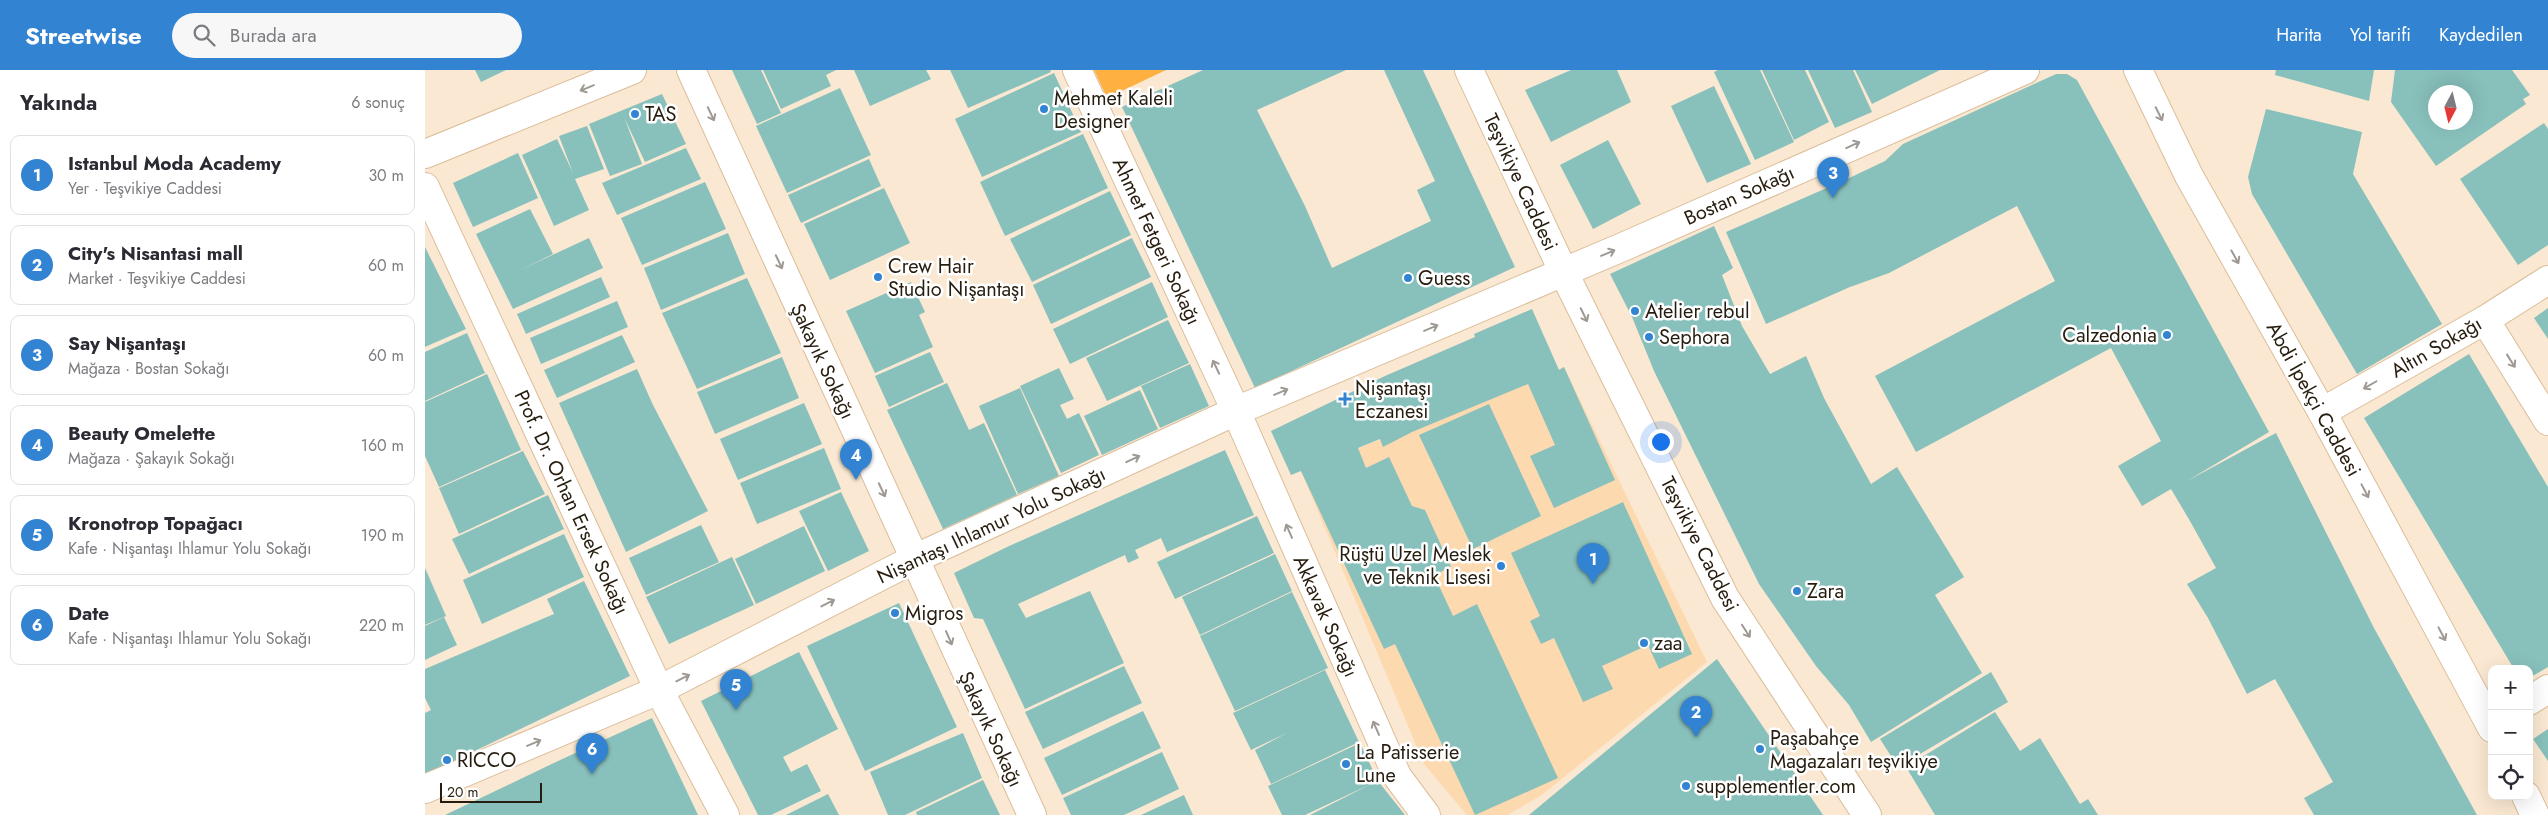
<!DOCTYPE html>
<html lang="tr">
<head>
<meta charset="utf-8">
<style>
  :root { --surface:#fff; --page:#f7f7f7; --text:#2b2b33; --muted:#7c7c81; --line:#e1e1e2; --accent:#3283d2 }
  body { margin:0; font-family:Jost,sans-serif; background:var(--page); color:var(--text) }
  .controls { position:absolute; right:15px; bottom:15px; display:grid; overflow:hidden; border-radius:10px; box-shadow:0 5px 20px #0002 }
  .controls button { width:45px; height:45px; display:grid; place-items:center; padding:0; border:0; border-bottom:1px solid var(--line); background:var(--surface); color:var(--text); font:25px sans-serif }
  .compass { position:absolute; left:2003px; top:15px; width:45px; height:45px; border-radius:50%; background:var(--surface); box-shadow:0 5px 20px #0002; rotate:187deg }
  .scale { position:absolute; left:15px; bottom:12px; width:102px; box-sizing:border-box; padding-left:5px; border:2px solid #271d0f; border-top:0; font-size:14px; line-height:18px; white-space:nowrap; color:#271d0f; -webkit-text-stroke:4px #fff; paint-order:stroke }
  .you { position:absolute; left:1235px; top:371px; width:18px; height:18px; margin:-12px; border:4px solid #fff; border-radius:50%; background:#1a73e8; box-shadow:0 0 0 8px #1a73e833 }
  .badge { display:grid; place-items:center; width:32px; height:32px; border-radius:50%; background:var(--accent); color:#fff; font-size:16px; font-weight:700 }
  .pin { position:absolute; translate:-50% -41px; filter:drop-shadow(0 1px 2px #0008) }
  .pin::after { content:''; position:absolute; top:26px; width:18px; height:15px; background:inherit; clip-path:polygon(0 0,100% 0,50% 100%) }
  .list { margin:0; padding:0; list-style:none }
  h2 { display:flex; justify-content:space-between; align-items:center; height:65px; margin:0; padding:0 20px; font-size:21px }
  h2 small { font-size:16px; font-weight:400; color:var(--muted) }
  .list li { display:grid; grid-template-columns:32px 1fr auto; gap:15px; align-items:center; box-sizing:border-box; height:80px; margin:0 10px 10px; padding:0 10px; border:1px solid var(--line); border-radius:10px }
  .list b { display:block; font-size:19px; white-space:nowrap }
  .list p { margin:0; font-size:16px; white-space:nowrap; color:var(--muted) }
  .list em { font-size:16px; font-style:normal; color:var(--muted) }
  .icon { flex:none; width:28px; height:28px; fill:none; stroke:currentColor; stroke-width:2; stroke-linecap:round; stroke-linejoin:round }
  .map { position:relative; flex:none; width:2123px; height:745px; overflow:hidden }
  header { display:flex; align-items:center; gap:30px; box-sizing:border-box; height:70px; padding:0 25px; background:var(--accent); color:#fff }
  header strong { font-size:24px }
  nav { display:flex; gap:28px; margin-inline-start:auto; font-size:18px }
  .search { width:350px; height:45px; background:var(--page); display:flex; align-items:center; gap:12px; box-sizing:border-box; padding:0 18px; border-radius:28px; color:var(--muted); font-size:19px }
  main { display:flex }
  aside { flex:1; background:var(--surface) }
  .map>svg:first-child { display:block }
</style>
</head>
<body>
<header>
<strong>Streetwise</strong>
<div class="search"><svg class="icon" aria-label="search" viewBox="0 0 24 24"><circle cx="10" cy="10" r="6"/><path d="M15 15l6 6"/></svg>Burada ara</div>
<nav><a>Harita</a><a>Yol tarifi</a><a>Kaydedilen</a></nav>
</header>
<main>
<aside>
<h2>Yakında<small>6 sonuç</small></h2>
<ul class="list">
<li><span class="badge">1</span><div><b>Istanbul Moda Academy</b><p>Yer · Teşvikiye Caddesi</p></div><em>30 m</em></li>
<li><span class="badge">2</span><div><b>City's Nisantasi mall</b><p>Market · Teşvikiye Caddesi</p></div><em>60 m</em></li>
<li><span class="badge">3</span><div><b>Say Nişantaşı</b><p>Mağaza · Bostan Sokağı</p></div><em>60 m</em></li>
<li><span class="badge">4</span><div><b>Beauty Omelette</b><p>Mağaza · Şakayık Sokağı</p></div><em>160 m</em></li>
<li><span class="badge">5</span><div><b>Kronotrop Topağacı</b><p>Kafe · Nişantaşı Ihlamur Yolu Sokağı</p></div><em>190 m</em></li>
<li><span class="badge">6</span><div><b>Date</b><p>Kafe · Nişantaşı Ihlamur Yolu Sokağı</p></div><em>220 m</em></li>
</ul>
</aside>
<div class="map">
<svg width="2123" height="745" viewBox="0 0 2123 745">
  <rect width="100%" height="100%" fill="#fae8d2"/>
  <path fill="#fdd9af" d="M1139 297 1282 592 1118 724 1083 745H1042L999 694 876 401Z"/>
  <path fill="#feb041" d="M669 0H741L682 28Z"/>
  <g fill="#88c0bc" fill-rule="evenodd">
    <path d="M50 0H81L56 12Z"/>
    <path d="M307 0H336L356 43 332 54Z"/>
    <path d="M338 0H411L401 5 406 16 356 39Z"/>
    <path d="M429 0H501L506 9 445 36Z"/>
    <path d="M525 0H625L626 2 543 38Z"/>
    <path d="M778 0H921L832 40 880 136 907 198 1006 151 992 120 1010 111 959 0H998L1090 197 830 318 697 37Z"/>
    <path d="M1146 0H1192L1206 32 1126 72 1100 20Z"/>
    <path d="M1293 0H1335L1369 72 1330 90 1289 2Z"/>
    <path d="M1337 0H1380L1404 52 1369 70Z"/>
    <path d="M1383 0H1428L1447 42 1410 58Z"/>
    <path d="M1430 0H1515L1447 34Z"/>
    <path d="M1851 0H1949L1944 31 1850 5Z"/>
    <path d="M1970 0H2087L2105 25 2098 29 2101 34 2011 96 1966 32ZM2010 22H2040V52H2010Z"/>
    <path d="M629 3 656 62 557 107 530 49Z"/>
    <path d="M1631 4H1642L1652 10 1844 362 1762 411 1851 363 1949 558 2052 745H1889L1879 728 1908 712 1850 609 1822 624 1783 548 1762 514 1791 498 1765 451 1746 419 1717 436 1693 396 1736 371 1686 278 1491 382 1450 306 1630 211 1592 136 1464 203 1425 217 1341 254 1301 162 1420 110 1460 91 1478 74Z"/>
    <path d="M1289 16 1326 94 1282 113 1246 36Z"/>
    <path d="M415 18 446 85 362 123 331 56Z"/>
    <path d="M237 24 261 74 220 92 199 47 217 94 185 106 164 54Z"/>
    <path d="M1841 39 1937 62 1928 104 2017 254 1932 304 1827 124 1823 107Z"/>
    <path d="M2119 53 2123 59V175L2093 195 2035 109Z"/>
    <path d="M162 56 179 99 150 109 164 140 129 156 97 85 132 69 148 103 134 66Z"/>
    <path d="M658 64 683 118 580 166 555 112Z"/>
    <path d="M1183 70 1216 134 1168 159 1135 95Z"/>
    <path d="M261 78 276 109 192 145 177 113Z"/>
    <path d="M93 83 113 128 48 157 28 113Z"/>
    <path d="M444 89 456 116 376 153 363 125Z"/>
    <path d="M280 112 301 159 217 195 196 148Z"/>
    <path d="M459 118 485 173 405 210 379 154Z"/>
    <path d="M685 121 706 165 607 212 585 169Z"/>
    <path d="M105 139 128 184 95 200 164 168 178 198 88 239 51 164Z"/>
    <path d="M1289 156 1308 198 1297 205 1317 256 1345 304 1381 286 1399 328 1446 414 1472 397 1539 507 1510 525 1557 603 1446 672 1424 635 1391 596 1334 514 1229 301 1207 247 1185 204Z"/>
    <path d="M303 163 320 204 236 240 219 198Z"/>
    <path d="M707 168 726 207 626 254 608 215Z"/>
    <path d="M0 177 41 259 0 277Z"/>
    <path d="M176 207 185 227 101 264 92 244Z"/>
    <path d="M322 208 356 283 272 319 237 243Z"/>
    <path d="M486 212 500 242 494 245 508 277 450 303 421 241Z"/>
    <path d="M727 212 743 247 645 294 628 259Z"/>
    <path d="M192 231 203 257 116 294 105 268Z"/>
    <path d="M2123 238V269L2109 248Z"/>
    <path d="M1107 239 1134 300 1139 297 1190 410 1129 438 1105 386 1130 375 1103 314 987 362 958 377 955 369 933 378 941 398 964 387 987 436 1000 440 1026 497 1009 505 1028 546 1052 534 1133 708 1050 745 970 574 959 579 876 401 866 405 846 361 960 306 1050 267 1049 264Z"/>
    <path d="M743 250 764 293 682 331 661 288Z"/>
    <path d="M42 263 60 303 0 331V282Z"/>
    <path d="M197 265 210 292 132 328 119 300Z"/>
    <path d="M505 282 519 312 464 337 450 306Z"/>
    <path d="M2044 284 2123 417V597L2104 608V599H2089L1939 348Z"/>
    <path d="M357 287 374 328 290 364 272 322Z"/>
    <path d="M765 294 784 336 735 358 716 316Z"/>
    <path d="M634 298 649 329 635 335 642 349 654 343 674 385 636 403 595 316Z"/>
    <path d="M212 299 227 333 283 441 201 482 134 333Z"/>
    <path d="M62 304 96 380 14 417 0 386V332Z"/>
    <path d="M522 313 544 360 559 353 592 425 518 459 462 340Z"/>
    <path d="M595 318 634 406 593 424 554 336Z"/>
    <path d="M715 320 733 359 677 385 659 346Z"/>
    <path d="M379 333 397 374 313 410 295 369Z"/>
    <path d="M1064 334 1116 446 1048 479 994 365Z"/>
    <path d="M399 378 416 419 332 454 315 413Z"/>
    <path d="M800 380 829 445 742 482 736 468 710 480 714 488 703 493 700 485 593 534 601 548 665 521 699 593 600 639 558 549 549 548 529 503 582 477Z"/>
    <path d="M98 381 120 424 34 464 14 418Z"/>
    <path d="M416 422 444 481 403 501 374 441Z"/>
    <path d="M123 425 139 459 44 504 27 469Z"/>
    <path d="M1198 432 1267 584 1234 599 1223 575 1177 596 1188 619 1158 632 1129 568 1116 574 1105 551 1115 546 1086 483Z"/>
    <path d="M832 446 849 483 750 529 732 492Z"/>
    <path d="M276 455 294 492 221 525 204 488Z"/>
    <path d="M379 456 400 501 331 534 310 489Z"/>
    <path d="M139 464 159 507 57 554 38 510Z"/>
    <path d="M850 484 867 521 775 565 757 527Z"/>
    <path d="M307 487 329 535 244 574 221 527Z"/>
    <path d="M0 498 21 546 0 555Z"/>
    <path d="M159 511 205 606 0 705V643L6 640 0 628V599L129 544 122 529Z"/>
    <path d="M867 522 903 598 810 641 775 566Z"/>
    <path d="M474 533 532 657 440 701 382 576Z"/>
    <path d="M19 547 32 575 0 590V556Z"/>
    <path d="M374 582 413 659 358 687 366 702 382 694 396 721 346 745H333L276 631Z"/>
    <path d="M1292 589 1398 745H1104Z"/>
    <path d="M699 596 717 633 618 679 600 642Z"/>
    <path d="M900 600 934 672 846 714 830 680 862 663 826 680 808 643Z"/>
    <path d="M1566 602 1583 632 1473 697 1455 669Z"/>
    <path d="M718 641 736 678 637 725 619 688Z"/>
    <path d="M1570 642 1595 681 1615 668 1655 734 1663 729 1673 745H1510L1481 697Z"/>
    <path d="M227 648 273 745H20L133 691Z"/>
    <path d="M2123 659V691L2108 669Z"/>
    <path d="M538 663 557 708 480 745H463L445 702Z"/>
    <path d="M935 673 953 711 980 745H885L946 714 880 745H857L843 716Z"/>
    <path d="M737 682 754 719 699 745H646L638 728Z"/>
    <path d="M558 710 575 745H492L491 742Z"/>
    <path d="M403 724 414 745H361Z"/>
    <path d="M759 725 768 745H716Z"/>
  </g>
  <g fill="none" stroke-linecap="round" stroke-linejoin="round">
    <defs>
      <g id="minor">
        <path d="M266 0 607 745"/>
        <path d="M652 0 811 341 972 706 1001 745"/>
        <path d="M1713 0 1764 106 1897 342 2067 658"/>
        <path d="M0 84 207 0"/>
        <path d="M0 117 234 620 300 745"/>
        <path d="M2060 250 2123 351"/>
        <path d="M1897 342 2060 250 2123 210"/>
        <path d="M2104 631 2123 619"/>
        <path d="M0 719 234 620 489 489 811 341 1200 176 1600 0"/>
        <path d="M2101 726 2110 745"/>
      </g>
      <path id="major" d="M1044 0 1138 201 1300 528 1442 745"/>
    </defs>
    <use href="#minor" stroke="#dbbd9a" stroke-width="30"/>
    <use href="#major" stroke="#dbbd9a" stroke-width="30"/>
    <use href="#minor" stroke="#fff" stroke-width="28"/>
    <use href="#major" stroke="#fff" stroke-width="28"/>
  </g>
  <defs><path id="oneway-shaft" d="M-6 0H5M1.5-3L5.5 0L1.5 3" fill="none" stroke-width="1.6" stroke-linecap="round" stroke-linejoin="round" transform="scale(1.25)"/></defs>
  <g stroke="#9e9993">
    <use href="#oneway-shaft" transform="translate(162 18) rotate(158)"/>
    <use href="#oneway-shaft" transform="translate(286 44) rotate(65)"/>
    <use href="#oneway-shaft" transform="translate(1734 44) rotate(64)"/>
    <use href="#oneway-shaft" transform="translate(1428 75) rotate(-24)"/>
    <use href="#oneway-shaft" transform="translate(1183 183) rotate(-23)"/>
    <use href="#oneway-shaft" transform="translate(1810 187) rotate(61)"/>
    <use href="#oneway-shaft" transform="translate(354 192) rotate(65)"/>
    <use href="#oneway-shaft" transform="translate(1159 245) rotate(64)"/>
    <use href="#oneway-shaft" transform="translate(1006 258) rotate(-23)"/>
    <use href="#oneway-shaft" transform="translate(2086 291) rotate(58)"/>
    <use href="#oneway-shaft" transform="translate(791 297) rotate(-115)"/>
    <use href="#oneway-shaft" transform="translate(1945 315) rotate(150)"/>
    <use href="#oneway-shaft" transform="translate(856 322) rotate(-23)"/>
    <use href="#oneway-shaft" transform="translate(708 389) rotate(-25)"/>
    <use href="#oneway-shaft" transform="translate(457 420) rotate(65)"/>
    <use href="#oneway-shaft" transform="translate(1940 421) rotate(62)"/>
    <use href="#oneway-shaft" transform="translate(864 461) rotate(-114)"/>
    <use href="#oneway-shaft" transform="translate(403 533) rotate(-27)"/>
    <use href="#oneway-shaft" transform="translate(1321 561) rotate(57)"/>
    <use href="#oneway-shaft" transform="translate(2017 564) rotate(62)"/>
    <use href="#oneway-shaft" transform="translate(524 568) rotate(66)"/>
    <use href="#oneway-shaft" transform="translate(258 608) rotate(-27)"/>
    <use href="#oneway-shaft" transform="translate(951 658) rotate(-114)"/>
    <use href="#oneway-shaft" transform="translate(109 673) rotate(-23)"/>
  </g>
  <g fill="#3283d2" stroke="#fff" stroke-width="2">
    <circle cx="619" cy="39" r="5"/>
    <circle cx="210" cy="44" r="5"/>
    <circle cx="453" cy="207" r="5"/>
    <circle cx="983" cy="208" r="5"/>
    <circle cx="1210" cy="241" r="5"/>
    <circle cx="1742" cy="265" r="5"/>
    <circle cx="1224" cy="267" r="5"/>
    <path d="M917.5 321.5h5v5h5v5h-5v5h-5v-5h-5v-5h5z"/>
    <circle cx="1076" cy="496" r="5"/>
    <circle cx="1372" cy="521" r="5"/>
    <circle cx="470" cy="543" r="5"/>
    <circle cx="1219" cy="573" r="5"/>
    <circle cx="1335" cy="679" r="5"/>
    <circle cx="22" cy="690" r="5"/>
    <circle cx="921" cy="694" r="5"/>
    <circle cx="1261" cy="716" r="5"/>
  </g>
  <g text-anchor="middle" stroke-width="5" stroke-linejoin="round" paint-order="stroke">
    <g font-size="20" fill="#271d0f" stroke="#fff" text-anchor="start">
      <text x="629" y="35">Mehmet Kaleli<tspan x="629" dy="23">Designer</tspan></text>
      <text x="220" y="51">TAS</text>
      <text x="463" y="203">Crew Hair<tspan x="463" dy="23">Studio Nişantaşı</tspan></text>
      <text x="993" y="215">Guess</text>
      <text x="1220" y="248">Atelier rebul</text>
      <text x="1732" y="272" text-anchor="end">Calzedonia</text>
      <text x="1234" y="274">Sephora</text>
      <text x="930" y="325">Nişantaşı<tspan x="930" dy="23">Eczanesi</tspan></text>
      <text x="1066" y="491" text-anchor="end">Rüştü Uzel Meslek<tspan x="1066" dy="23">ve Teknik Lisesi</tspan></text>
      <text x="1382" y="528">Zara</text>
      <text x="480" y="550">Migros</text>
      <text x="1229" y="580">zaa</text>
      <text x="1345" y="675">Paşabahçe<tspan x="1345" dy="23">Magazaları teşvikiye</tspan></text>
      <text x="931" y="689">La Patisserie<tspan x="931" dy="23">Lune</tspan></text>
      <text x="32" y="697">RICCO</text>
      <text x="1271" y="723">supplementler.com</text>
    </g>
    <g font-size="20" fill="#271d0f" stroke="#fff">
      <text transform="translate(1096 112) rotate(65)" y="7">Teşvikiye Caddesi</text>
      <text transform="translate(1314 125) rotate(-24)" y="7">Bostan Sokağı</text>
      <text transform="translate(732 171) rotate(65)" y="7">Ahmet Fetgeri Sokağı</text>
      <text transform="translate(2011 277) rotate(-30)" y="7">Altın Sokağı</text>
      <text transform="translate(398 291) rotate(65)" y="7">Şakayık Sokağı</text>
      <text transform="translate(1889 329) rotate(61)" y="7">Abdi İpekçi Caddesi</text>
      <text transform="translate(147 432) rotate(65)" y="7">Prof. Dr. Orhan Ersek Sokağı</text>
      <text transform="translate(566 455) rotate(-25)" y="7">Nişantaşı Ihlamur Yolu Sokağı</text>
      <text transform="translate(1275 474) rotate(63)" y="7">Teşvikiye Caddesi</text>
      <text transform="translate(901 546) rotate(66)" y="7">Akkavak Sokağı</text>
      <text transform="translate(566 659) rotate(65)" y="7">Şakayık Sokağı</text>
    </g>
  </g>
</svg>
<div class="controls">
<button>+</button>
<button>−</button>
<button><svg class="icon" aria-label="locate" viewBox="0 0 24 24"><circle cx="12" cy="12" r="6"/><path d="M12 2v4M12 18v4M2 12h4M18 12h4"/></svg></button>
</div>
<svg class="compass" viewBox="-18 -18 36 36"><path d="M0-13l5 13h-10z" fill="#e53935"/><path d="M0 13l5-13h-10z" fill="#7c7c81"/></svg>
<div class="scale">20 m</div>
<div class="you"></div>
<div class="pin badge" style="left:1168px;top:514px">1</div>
<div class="pin badge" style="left:1271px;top:667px">2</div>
<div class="pin badge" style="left:1408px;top:128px">3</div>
<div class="pin badge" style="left:431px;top:410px">4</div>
<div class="pin badge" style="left:311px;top:640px">5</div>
<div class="pin badge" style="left:167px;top:704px">6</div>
</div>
</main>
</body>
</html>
